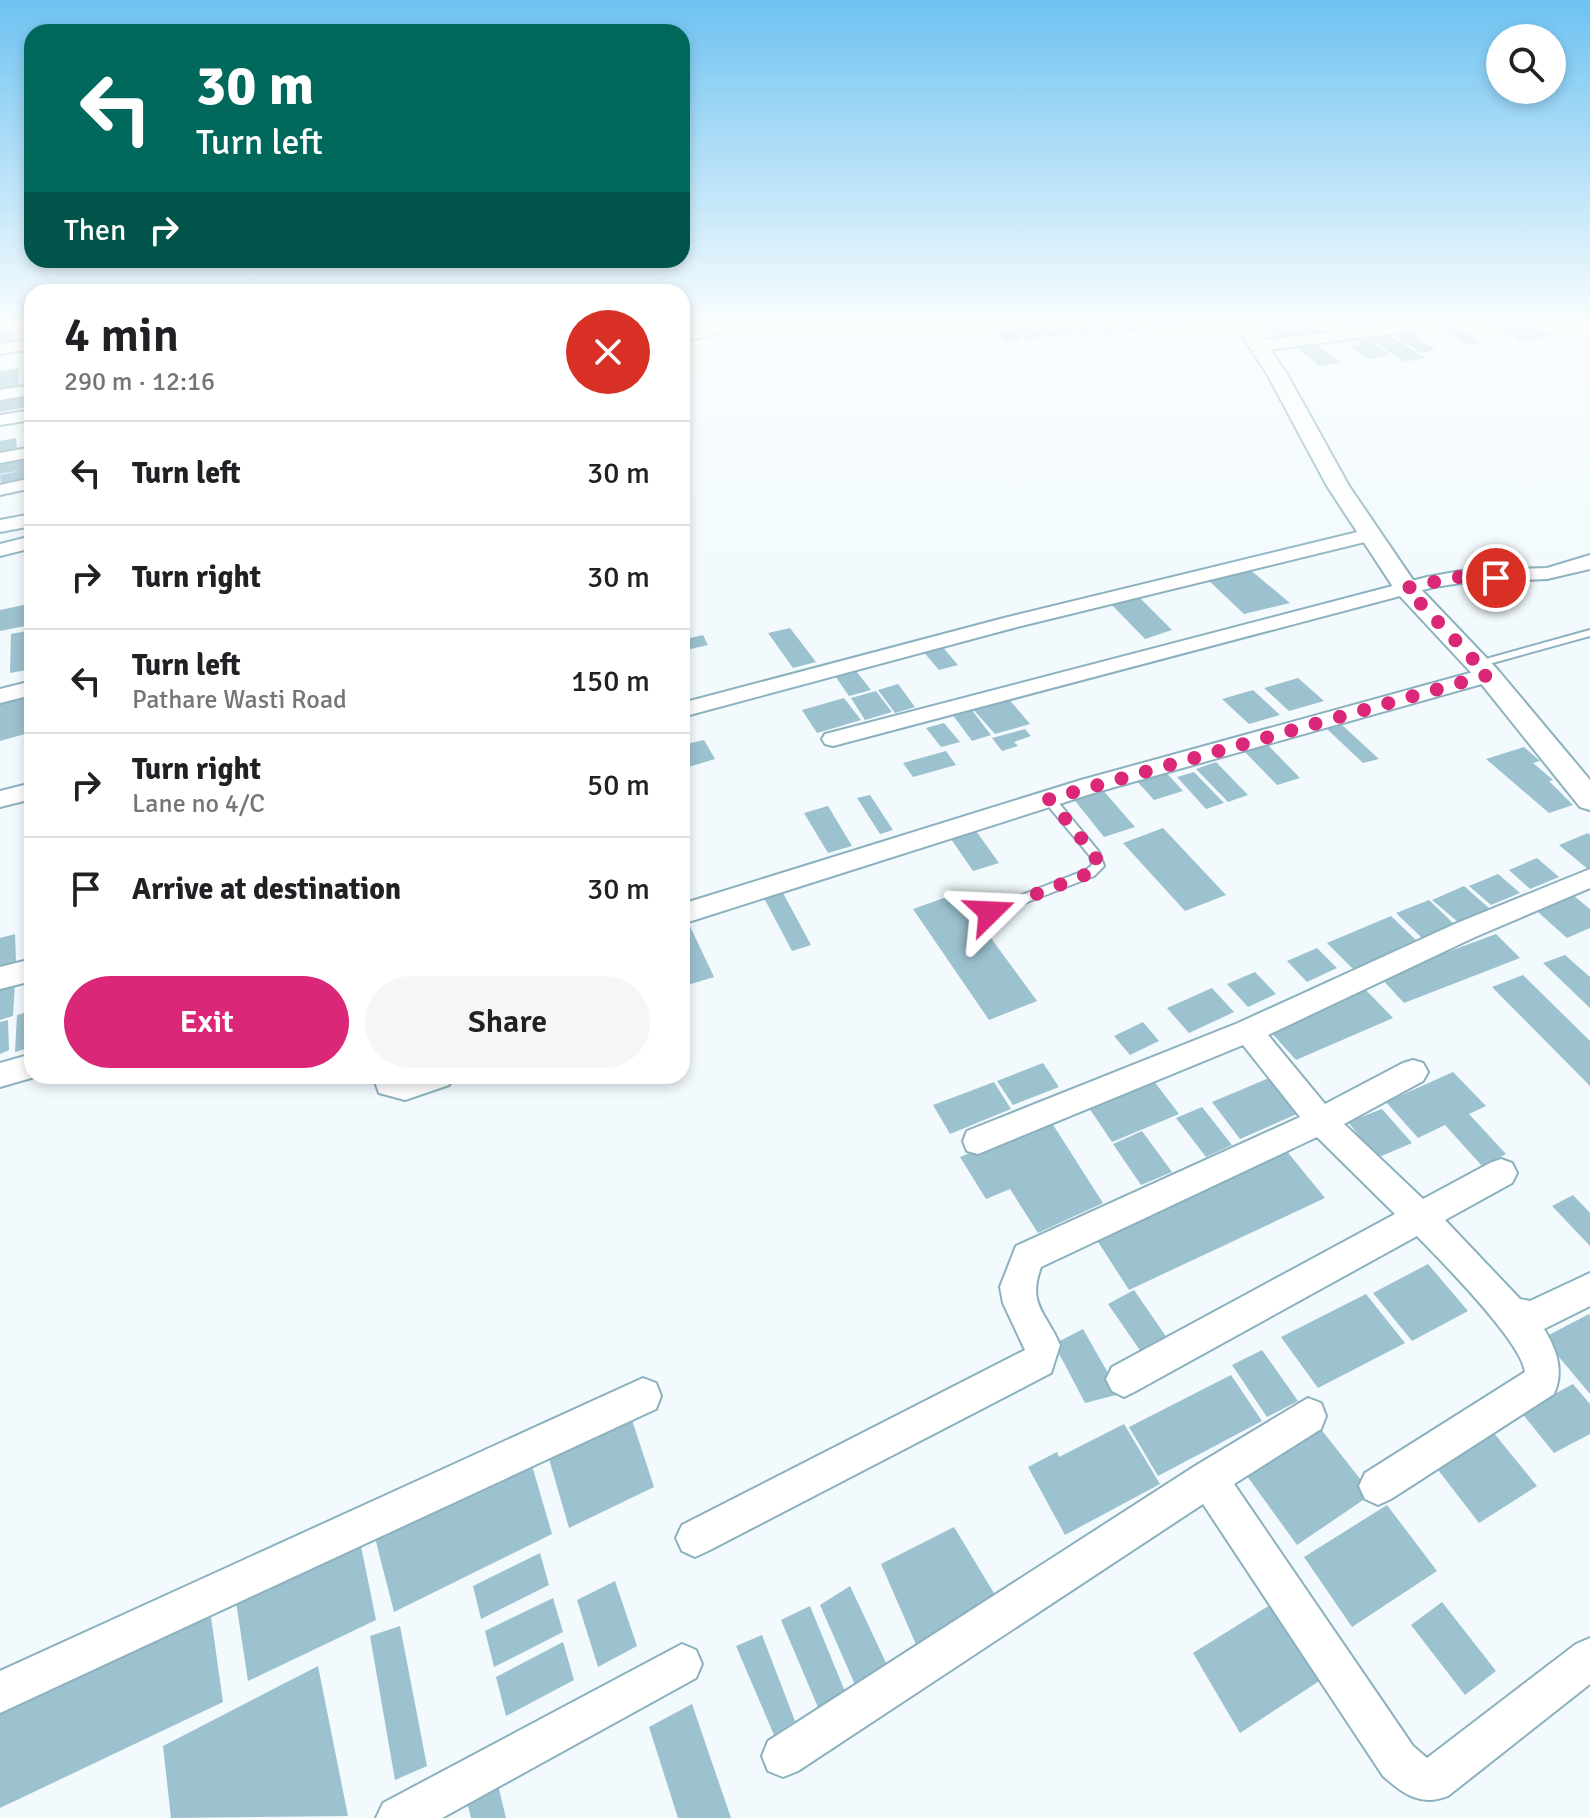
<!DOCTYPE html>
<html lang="en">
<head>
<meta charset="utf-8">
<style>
	:root { --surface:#fff; --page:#f6f6f6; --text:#202124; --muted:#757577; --line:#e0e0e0; --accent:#db2777 }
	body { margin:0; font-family:Signika,sans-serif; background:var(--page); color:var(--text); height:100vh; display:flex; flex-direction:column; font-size:30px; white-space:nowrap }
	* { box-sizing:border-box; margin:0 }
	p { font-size:26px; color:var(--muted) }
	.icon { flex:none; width:44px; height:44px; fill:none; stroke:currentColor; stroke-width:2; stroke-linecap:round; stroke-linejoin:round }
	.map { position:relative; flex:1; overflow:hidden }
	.side { position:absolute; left:24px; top:284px; width:666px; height:800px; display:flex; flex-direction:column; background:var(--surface); border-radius:24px; box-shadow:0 4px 12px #0003 }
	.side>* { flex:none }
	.top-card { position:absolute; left:24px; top:24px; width:666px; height:244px; border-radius:24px; box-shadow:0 4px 12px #0003; background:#00695c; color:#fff; overflow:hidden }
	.buttons { position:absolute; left:1486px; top:24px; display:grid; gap:16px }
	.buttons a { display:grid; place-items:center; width:80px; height:80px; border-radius:50%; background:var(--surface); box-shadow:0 4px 12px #0003; font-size:40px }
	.pin { position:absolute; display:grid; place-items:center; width:68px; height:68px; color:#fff; margin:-34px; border:4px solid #fff; border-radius:50%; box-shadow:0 2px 8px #0007 }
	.me { position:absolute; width:88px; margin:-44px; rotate:69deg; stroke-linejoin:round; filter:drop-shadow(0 0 6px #0008) }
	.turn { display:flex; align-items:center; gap:28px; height:168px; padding:0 40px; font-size:36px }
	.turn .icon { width:104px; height:104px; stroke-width:2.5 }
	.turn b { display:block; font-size:56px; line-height:68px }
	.then { display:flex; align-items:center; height:76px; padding:0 40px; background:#0003; gap:16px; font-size:30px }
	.round { display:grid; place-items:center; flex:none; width:84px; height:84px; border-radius:42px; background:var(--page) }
	.headline { display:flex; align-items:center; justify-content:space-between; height:136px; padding:0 40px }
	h1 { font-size:48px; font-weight:600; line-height:60px }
	.button { display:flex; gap:16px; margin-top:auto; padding:16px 40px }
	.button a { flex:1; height:92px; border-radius:48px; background:var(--accent); color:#fff; font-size:32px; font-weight:600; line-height:92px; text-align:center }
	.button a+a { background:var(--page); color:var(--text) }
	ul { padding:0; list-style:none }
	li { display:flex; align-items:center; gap:24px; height:104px; padding:0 40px; border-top:2px solid var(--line) }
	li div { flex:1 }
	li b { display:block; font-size:30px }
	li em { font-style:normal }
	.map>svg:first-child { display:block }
	.building { fill:#9cc1cf }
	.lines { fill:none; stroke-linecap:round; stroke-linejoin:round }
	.service-casing { stroke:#8cb1be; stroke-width:4 }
	.minor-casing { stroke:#8cb1be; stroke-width:4 }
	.tertiary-casing { stroke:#8cb1be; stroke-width:4 }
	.service { fill:#fff; fill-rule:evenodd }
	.minor { fill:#fff; fill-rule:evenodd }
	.tertiary { fill:#fff; fill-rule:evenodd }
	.route { stroke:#db2777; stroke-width:14; stroke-dasharray:0 25.2 }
</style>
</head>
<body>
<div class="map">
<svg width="1590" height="1818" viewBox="0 0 1590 1818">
	<rect width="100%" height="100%" fill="#f2fafd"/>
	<path class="building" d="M 1170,320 L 1177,327 L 1156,329 L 1148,321 Z
		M 1275,320 L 1296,335 L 1275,338 L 1256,323 Z
		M 1304,320 L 1325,334 L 1303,338 L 1279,321 Z
		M 1324,320 L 1350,320 L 1356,324 L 1335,327 Z
		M 1485,320 L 1524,320 L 1551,336 L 1521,341 Z
		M 1106,321 L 1117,332 L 1104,334 L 1092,322 Z
		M 1136,321 L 1147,330 L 1125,333 L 1114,324 Z
		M 1085,322 L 1095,333 L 1081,334 L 1071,323 Z
		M 1066,323 L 1076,334 L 1062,335 L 1052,324 Z
		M 1451,324 L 1483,343 L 1468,345 L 1437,326 Z
		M 1051,325 L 1060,335 L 1045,337 L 1034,327 Z
		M 1032,327 L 1042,337 L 1025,339 L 1016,329 Z
		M 1013,329 L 1022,339 L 1006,341 L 998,332 Z
		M 14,330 L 14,342 L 0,344 L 0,332 Z
		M 1410,332 L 1436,350 L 1421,353 L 1393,334 Z
		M 1388,334 L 1425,358 L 1404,362 L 1368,338 Z
		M 1365,338 L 1390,355 L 1368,359 L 1349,346 L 1361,343 L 1357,339 Z
		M 1315,344 L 1341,362 L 1320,366 L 1295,347 Z
		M 19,368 L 18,387 L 0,390 L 0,371 Z
		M 25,396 L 28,407 L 0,412 L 0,401 Z
		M 16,438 L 17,449 L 0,452 L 0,441 Z
		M 30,458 L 32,480 L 1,486 L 0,475 L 23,470 L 0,474 L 0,464 Z
		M 1248,568 L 1290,603 L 1244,614 L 1206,578 Z
		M 1139,597 L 1172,630 L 1145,639 L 1111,604 Z
		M 28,604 L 30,625 L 0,631 L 0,610 Z
		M 790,628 L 816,662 L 793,668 L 768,633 Z
		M 32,630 L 32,669 L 10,673 L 11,634 Z
		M 703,635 L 708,645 L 682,651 L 682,640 Z
		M 940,644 L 958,665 L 939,670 L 921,649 Z
		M 853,667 L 871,690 L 849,696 L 833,673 Z
		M 1298,678 L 1324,701 L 1289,711 L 1264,688 Z
		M 898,684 L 915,707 L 895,713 L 878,690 Z
		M 1253,690 L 1280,715 L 1249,724 L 1222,699 Z
		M 876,691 L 892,712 L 865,720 L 851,698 Z
		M 32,694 L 32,732 L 0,741 L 0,703 Z
		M 844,698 L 861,720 L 817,733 L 802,710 Z
		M 1008,698 L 1030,724 L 995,734 L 972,708 Z
		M 971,709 L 991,735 L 972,741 L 952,714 Z
		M 944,723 L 960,742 L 941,747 L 926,728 Z
		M 1342,725 L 1379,759 L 1363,763 L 1327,729 Z
		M 1025,729 L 1031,736 L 1014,742 L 1018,746 L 1002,751 L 992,738 Z
		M 704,740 L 715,759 L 682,769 L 682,745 Z
		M 1264,741 L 1300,778 L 1277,785 L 1241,748 Z
		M 1524,747 L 1540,761 L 1533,763 L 1553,780 L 1549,781 L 1573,805 L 1549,813 L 1486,759 Z
		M 946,751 L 956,765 L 913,777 L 903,763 Z
		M 1216,762 L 1248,795 L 1228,802 L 1196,769 Z
		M 1164,770 L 1183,791 L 1154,800 L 1135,779 Z
		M 1194,772 L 1224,803 L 1206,809 L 1177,777 Z
		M 1101,788 L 1135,827 L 1104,837 L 1072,797 Z
		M 870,795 L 893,830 L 880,834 L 857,798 Z
		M 828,806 L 852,846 L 828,853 L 804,813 Z
		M 1163,828 L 1226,895 L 1185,911 L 1123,843 Z
		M 976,831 L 999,863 L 973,871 L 951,839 Z
		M 1588,833 L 1590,835 L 1590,871 L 1559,845 Z
		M 1537,858 L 1559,877 L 1530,889 L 1509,870 Z
		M 1498,874 L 1520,893 L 1491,905 L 1469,886 Z
		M 1464,886 L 1489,908 L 1458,922 L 1432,900 Z
		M 783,893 L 811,945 L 792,951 L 764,898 Z
		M 958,893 L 1037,1001 L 989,1020 L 913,909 Z
		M 1574,896 L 1590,909 L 1590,928 L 1567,938 L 1538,912 Z
		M 1429,900 L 1456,926 L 1422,938 L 1396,913 Z
		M 1391,916 L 1417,941 L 1353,969 L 1327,943 Z
		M 687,920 L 714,977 L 684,986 L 682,921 Z
		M 15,934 L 16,963 L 0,968 L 0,938 Z
		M 1496,934 L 1520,958 L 1404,1003 L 1380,977 Z
		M 1317,948 L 1337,968 L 1307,982 L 1287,961 Z
		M 1565,955 L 1590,977 L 1590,1008 L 1543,963 Z
		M 1255,972 L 1276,994 L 1248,1007 L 1227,984 Z
		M 1523,975 L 1590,1041 L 1590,1086 L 1492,987 Z
		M 15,983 L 13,1016 L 0,1020 L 0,987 Z
		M 1363,987 L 1393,1018 L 1296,1060 L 1267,1028 Z
		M 1212,988 L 1234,1012 L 1189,1033 L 1167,1008 Z
		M 32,1011 L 32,1047 L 15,1052 L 17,1015 Z
		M 8,1020 L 9,1050 L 0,1054 L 0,1022 Z
		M 1143,1022 L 1159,1041 L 1130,1055 L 1114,1036 Z
		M 1043,1063 L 1059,1087 L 1013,1105 L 997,1081 Z
		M 1453,1072 L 1486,1106 L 1469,1114 L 1506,1154 L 1482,1166 L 1445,1125 L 1418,1138 L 1386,1102 Z
		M 1276,1075 L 1306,1110 L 1240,1139 L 1212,1102 Z
		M 1150,1076 L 1179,1114 L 1112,1142 L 1085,1102 Z
		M 994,1082 L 1011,1109 L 950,1134 L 933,1105 Z
		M 1202,1107 L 1232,1145 L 1206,1157 L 1176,1118 Z
		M 1382,1109 L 1412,1143 L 1377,1158 L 1348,1122 Z
		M 1050,1120 L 1103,1203 L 1038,1233 L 1010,1189 L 986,1199 L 960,1157 Z
		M 1142,1131 L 1172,1172 L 1141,1185 L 1113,1144 Z
		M 1285,1149 L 1325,1198 L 1129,1290 L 1093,1234 Z
		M 1573,1195 L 1590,1213 L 1590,1246 L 1552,1206 Z
		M 1428,1264 L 1468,1311 L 1412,1341 L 1373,1293 Z
		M 1134,1290 L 1174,1348 L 1148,1362 L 1108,1304 Z
		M 1366,1294 L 1405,1343 L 1318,1388 L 1281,1337 Z
		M 1589,1314 L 1590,1316 L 1590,1394 L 1543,1338 Z
		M 1083,1329 L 1120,1394 L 1085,1403 L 1054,1344 Z
		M 1262,1350 L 1298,1401 L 1267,1417 L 1232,1365 Z
		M 1231,1375 L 1262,1421 L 1158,1476 L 1129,1427 Z
		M 1573,1384 L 1590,1404 L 1590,1434 L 1554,1453 L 1521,1412 Z
		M 631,1417 L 654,1487 L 569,1528 L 547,1452 Z
		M 1124,1424 L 1160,1484 L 1065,1535 L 1028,1467 L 1057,1452 L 1059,1457 Z
		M 1489,1427 L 1537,1486 L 1479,1523 L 1432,1462 Z
		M 1320,1428 L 1372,1494 L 1297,1545 L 1247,1476 Z
		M 531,1462 L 552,1534 L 394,1612 L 373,1530 Z
		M 1387,1505 L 1437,1571 L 1352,1627 L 1304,1557 Z
		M 954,1527 L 997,1598 L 918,1649 L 881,1564 Z
		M 361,1546 L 376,1620 L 248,1681 L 236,1602 Z
		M 540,1553 L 549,1585 L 481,1619 L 473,1586 Z
		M 615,1581 L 637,1646 L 598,1667 L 577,1600 Z
		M 850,1586 L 888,1667 L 856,1687 L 820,1605 Z
		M 553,1598 L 563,1632 L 494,1667 L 485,1631 Z
		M 1281,1598 L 1330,1674 L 1240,1733 L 1193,1653 Z
		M 1442,1602 L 1496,1671 L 1465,1695 L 1411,1625 Z
		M 810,1606 L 846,1694 L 820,1712 L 781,1620 Z
		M 211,1617 L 223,1702 L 0,1808 L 0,1705 Z
		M 400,1626 L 427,1766 L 395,1780 L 370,1636 Z
		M 762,1635 L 795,1721 L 774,1735 L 736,1646 Z
		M 563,1642 L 574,1680 L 506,1716 L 496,1677 Z
		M 318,1666 L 348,1816 L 171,1818 L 163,1746 Z
		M 692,1704 L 731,1818 L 678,1818 L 649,1727 Z
		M 498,1785 L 506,1818 L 471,1818 L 467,1802 Z"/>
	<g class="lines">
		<defs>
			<path id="service" d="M 1590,630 L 1590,636 L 1478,667 L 1473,664 L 1475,662 Z
				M 1049,795 L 1053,796 L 1099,852 L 1104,866 L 1094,876 L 994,915 L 986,915 L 984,912 L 986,909 L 1086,870 L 1092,865 L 1090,856 L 1045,802 L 1043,799 L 1045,796 Z"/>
			<path id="minor" d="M 735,320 L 759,320 L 682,343 L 682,334 Z
				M 1055,320 L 1085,320 L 1083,323 L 1056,325 Z
				M 1430,320 L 1472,320 L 1465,324 L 1258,351 L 1250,346 L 1258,341 Z
				M 32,339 L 32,349 L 0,354 L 0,344 Z
				M 32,385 L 32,395 L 0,400 L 0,390 Z
				M 32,410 L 32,420 L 0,425 L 0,415 Z
				M 32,447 L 32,457 L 0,463 L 0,453 Z
				M 32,478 L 32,488 L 0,495 L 0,485 Z
				M 32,514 L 32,526 L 0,532 L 0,520 Z
				M 1370,529 L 1379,535 L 1377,539 L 1017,627 L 682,717 L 682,703 L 1004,618 Z
				M 32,536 L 32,548 L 0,556 L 0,544 Z
				M 1590,555 L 1590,569 L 1547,579 L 1461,583 L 1434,587 L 833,746 L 825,744 L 822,739 L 825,734 L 833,732 L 1427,577 L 1461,571 L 1547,568 Z
				M 1488,668 L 1496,670 L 1499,675 L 1496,680 L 1097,792 L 682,924 L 682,904 L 1081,780 Z
				M 32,681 L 32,695 L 0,703 L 0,689 Z
				M 32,783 L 32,799 L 0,807 L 0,791 Z
				M 1590,869 L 1590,888 L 1475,937 L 1268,1035 L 1325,1104 L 1403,1063 L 1413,1060 L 1423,1063 L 1428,1072 L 1423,1081 L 1344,1124 L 1423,1199 L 1490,1163 L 1501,1159 L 1512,1163 L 1517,1173 L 1512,1183 L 1445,1220 L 1520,1299 L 1530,1301 L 1590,1273 L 1590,1306 L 1544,1329 C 1557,1350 1564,1371 1554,1394 L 1391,1499 L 1378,1505 L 1365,1499 L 1359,1486 L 1365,1473 L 1525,1372 C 1522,1342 1441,1261 1417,1236 L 1136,1391 L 1124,1397 L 1112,1391 L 1106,1379 L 1112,1367 L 1395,1214 L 1317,1137 L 1041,1267 C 1027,1305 1046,1312 1060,1345 L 1051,1373 L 708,1551 L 695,1557 L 682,1551 L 676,1538 L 682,1525 L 1025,1350 L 1003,1303 L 1000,1287 L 1016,1246 L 1300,1117 L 1243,1045 L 978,1154 L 967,1151 L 963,1141 L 967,1131 L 1238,1023 L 1457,923 Z
				M 32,959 L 32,981 L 0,989 L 0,967 Z
				M 32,1054 L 32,1076 L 38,1076 L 0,1087 L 0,1063 Z
				M 373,1076 L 454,1076 L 449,1085 L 405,1100 L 379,1093 Z
				M 643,1378 L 656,1383 L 661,1396 L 656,1409 L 0,1713 L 0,1671 Z
				M 1308,1398 L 1321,1403 L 1326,1416 L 1321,1429 L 1234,1484 L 1413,1746 L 1427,1758 L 1576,1644 L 1590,1638 L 1590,1684 L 1448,1796 C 1421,1807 1403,1794 1383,1776 L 1203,1504 L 798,1771 L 783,1777 L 768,1771 L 762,1756 L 768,1741 L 1195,1466 Z
				M 682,1644 L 696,1650 L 702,1664 L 696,1678 L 442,1818 L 376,1818 L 383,1803 Z"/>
			<path id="tertiary" d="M 1232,320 L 1250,320 L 1287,374 L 1349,486 L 1415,583 L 1497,669 L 1590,780 L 1590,810 L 1580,807 L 1479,681 L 1397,593 L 1327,486 L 1267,374 Z"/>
		</defs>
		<use href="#service" class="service-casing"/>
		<use href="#minor" class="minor-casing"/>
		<use href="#tertiary" class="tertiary-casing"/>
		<use href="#service" class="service"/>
		<use href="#minor" class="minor"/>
		<use href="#tertiary" class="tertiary"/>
	</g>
	<linearGradient id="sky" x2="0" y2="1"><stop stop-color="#6dc2f1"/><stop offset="0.56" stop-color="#f9fdfe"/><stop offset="1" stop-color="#f9fdfe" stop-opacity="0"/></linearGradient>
	<rect width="1590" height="574" fill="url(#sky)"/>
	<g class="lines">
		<path class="route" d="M 990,912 L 1090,873 L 1098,866 L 1095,855 L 1049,799 L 1488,675 L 1406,588 L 1457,577 L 1496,578"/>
	</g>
</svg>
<div class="buttons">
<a><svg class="icon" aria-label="search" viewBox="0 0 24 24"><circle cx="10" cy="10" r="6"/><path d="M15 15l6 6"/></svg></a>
</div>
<div class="pin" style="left:1496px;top:578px;background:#d93025"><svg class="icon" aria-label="arrive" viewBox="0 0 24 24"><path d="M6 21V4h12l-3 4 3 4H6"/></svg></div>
<svg class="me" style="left:990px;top:912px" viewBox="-20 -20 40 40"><path d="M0-17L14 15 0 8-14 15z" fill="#db2777" stroke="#fff" stroke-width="4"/></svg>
<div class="top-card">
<div class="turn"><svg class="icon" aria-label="left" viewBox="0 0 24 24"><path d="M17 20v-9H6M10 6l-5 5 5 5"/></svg><div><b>30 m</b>Turn left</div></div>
<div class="then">Then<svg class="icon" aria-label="right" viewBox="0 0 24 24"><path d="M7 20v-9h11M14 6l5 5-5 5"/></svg></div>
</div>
<section class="side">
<div class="headline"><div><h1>4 min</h1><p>290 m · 12:16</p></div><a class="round" style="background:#d93025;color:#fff"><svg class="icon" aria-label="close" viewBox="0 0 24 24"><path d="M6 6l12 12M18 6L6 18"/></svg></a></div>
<ul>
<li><svg class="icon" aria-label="left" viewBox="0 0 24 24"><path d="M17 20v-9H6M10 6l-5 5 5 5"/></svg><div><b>Turn left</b></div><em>30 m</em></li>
<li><svg class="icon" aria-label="right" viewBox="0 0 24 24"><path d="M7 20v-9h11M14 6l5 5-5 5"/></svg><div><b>Turn right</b></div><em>30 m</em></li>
<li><svg class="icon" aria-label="left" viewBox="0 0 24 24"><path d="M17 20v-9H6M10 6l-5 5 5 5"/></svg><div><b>Turn left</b><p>Pathare Wasti Road</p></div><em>150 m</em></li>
<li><svg class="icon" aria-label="right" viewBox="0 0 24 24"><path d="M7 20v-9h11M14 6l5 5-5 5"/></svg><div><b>Turn right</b><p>Lane no 4/C</p></div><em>50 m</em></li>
<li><svg class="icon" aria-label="arrive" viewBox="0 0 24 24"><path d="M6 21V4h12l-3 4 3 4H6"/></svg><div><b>Arrive at destination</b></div><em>30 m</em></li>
</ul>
<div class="button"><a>Exit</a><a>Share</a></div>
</section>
</div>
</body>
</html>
